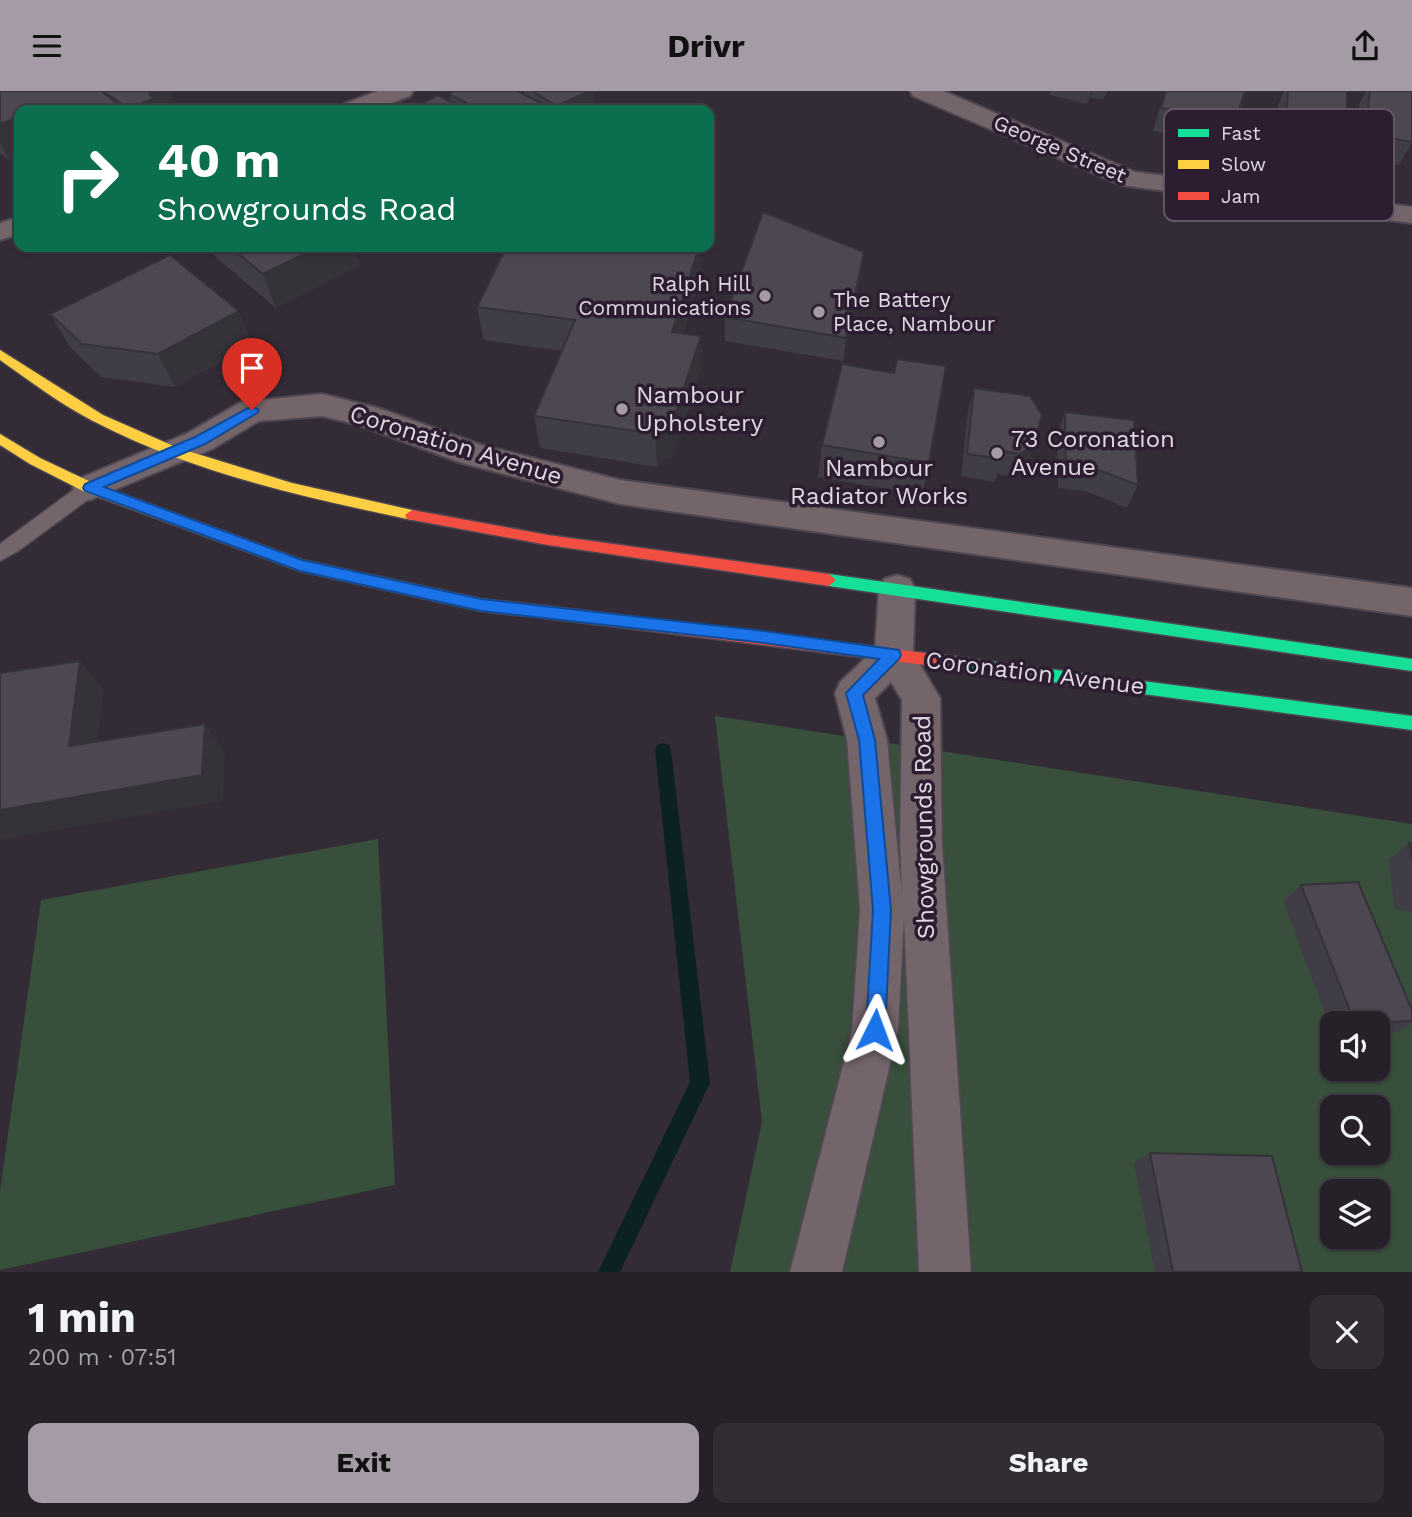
<!DOCTYPE html>
<html lang="en">
<head>
<meta charset="utf-8">
<style>
	:root { --surface:#262028; --page:#322d34; --text:#f1f3f6; --muted:#a4a3a8; --line:#423e45; --accent:#a49ba6 }
	body { margin:0; font-family:"Work Sans",sans-serif; background:var(--page); color:var(--text); height:100vh; display:flex; flex-direction:column; font-size:26px; white-space:nowrap }
	* { box-sizing:border-box; margin:0 }
	p { font-size:23px; color:var(--muted) }
	.icon { flex:none; width:38px; height:38px; fill:none; stroke:currentColor; stroke-width:2; stroke-linecap:round; stroke-linejoin:round }
	.map { position:relative; height:1181px; overflow:hidden }
	.panel { display:flex; flex-direction:column; background:var(--surface); flex:1 }
	.panel>* { flex:none }
	.guide { position:absolute; left:14px; top:14px; width:700px; height:147px; border-radius:14px; box-shadow:0 2px 5px #0004,0 0 0 2px var(--line); background:#0b6e4f; color:#fff; overflow:hidden }
	.buttons { position:absolute; left:1320px; top:920px; display:grid; gap:14px }
	.buttons a { display:grid; place-items:center; width:70px; height:70px; border-radius:14px; background:var(--surface); box-shadow:0 2px 5px #0004,0 0 0 2px var(--line); font-size:35px }
	.pin { position:absolute; display:grid; place-items:center; width:60px; height:60px; color:#fff; margin:-72px -30px; border-radius:50% 50% 50% 0; rotate:-45deg; box-shadow:0 0 7px #0007 }
	.pin .icon { rotate:45deg }
	.me { position:absolute; width:77px; margin:-38px; rotate:3deg; stroke-linejoin:round; filter:drop-shadow(0 0 5px #0008) }
	.turn { display:flex; align-items:center; gap:24px; height:147px; padding:0 28px; font-size:32px }
	.turn .icon { width:91px; height:91px; stroke-width:2.5 }
	.turn b { display:block; font-size:49px; line-height:60px }
	.round { display:grid; place-items:center; flex:none; width:74px; height:74px; border-radius:14px; background:var(--page) }
	.overview { display:flex; align-items:center; justify-content:space-between; height:119px; padding:0 28px }
	h1 { font-size:42px; font-weight:700; line-height:52px }
	.primary-button { display:flex; gap:14px; margin-top:auto; padding:14px 28px }
	.primary-button a { flex:1; height:80px; border-radius:14px; background:var(--accent); color:#111; font-size:28px; font-weight:700; line-height:80px; text-align:center }
	.primary-button a+a { background:var(--page); color:var(--text) }
	header { display:flex; justify-content:space-between; align-items:center; height:91px; padding:0 28px; background:var(--accent); color:#111; font-size:32px; font-weight:700 }
	.map>svg:first-child { display:block }
	.green { fill:#384f3b; fill-rule:evenodd }
	.lines { fill:none; stroke-linecap:round; stroke-linejoin:round }
	.stream { fill:#0c2123; fill-rule:evenodd }
	.lane-casing { stroke:#4e4751; stroke-width:3 }
	.street-casing { stroke:#4e4751; stroke-width:4 }
	.fast-casing { stroke:#4e4751; stroke-width:3 }
	.slow-casing { stroke:#4e4751; stroke-width:3 }
	.jam-casing { stroke:#4e4751; stroke-width:3 }
	.lane { fill:#736569; fill-rule:evenodd }
	.street { fill:#736569; fill-rule:evenodd }
	.fast { fill:#16e098; fill-rule:evenodd }
	.slow { fill:#ffcf43; fill-rule:evenodd }
	.jam { fill:#f24e42; fill-rule:evenodd }
	.wall { fill:#413d46 }
	.shaded-wall { fill:#353239 }
	.building { fill:#4c4751; stroke:#353239; stroke-width:2 }
	.route { fill:#1a73e8; stroke:#114b97; stroke-width:2 }
	.poi-dot { fill:#a49ba6; stroke:#2c1d30; stroke-width:2.5 }
	.labels { text-anchor:middle; stroke-width:7; stroke-linejoin:round; paint-order:stroke }
	.far-street-label { font-size:21px; fill:#e1d7e3; stroke:#2c1d30 }
	.far-poi-label { font-size:21px; fill:#e1d7e3; stroke:#2c1d30; text-anchor:end }
	.poi-label { font-size:24px; fill:#e1d7e3; stroke:#2c1d30; text-anchor:start }
	.street-label { font-size:24px; fill:#e1d7e3; stroke:#2c1d30 }
	.key { fill:#2c1d30; stroke:#625566; stroke-width:2 }
	.key-label { font-size:19px; fill:#e1d7e3 }
</style>
</head>
<body>
<header><svg class="icon" aria-label="menu" viewBox="0 0 24 24"><path d="M4 6h16M4 12h16M4 18h16"/></svg>Drivr<svg class="icon" aria-label="share" viewBox="0 0 24 24"><path d="M12 15V3M7 8l5-5 5 5M5 13v7h14v-7"/></svg></header>
<div class="map">
<svg width="1412" height="1181" viewBox="0 0 1412 1181">
	<rect width="100%" height="100%" fill="#332b36"/>
	<path class="green" d="M 715,625 L 1412,733 L 1412,1181 L 730,1181 L 762,1031 ZM 1332,933 L 1377,933 L 1377,978 L 1332,978 ZM 1332,1017 L 1377,1017 L 1377,1062 L 1332,1062 ZM 1332,1101 L 1377,1101 L 1377,1146 L 1332,1146 Z
		M 378,748 L 395,1094 L 0,1179 L 0,1100 L 41,809 Z"/>
	<g class="lines">
		<path class="stream" d="M 663,652 L 669,654 L 671,659 L 710,992 L 620,1181 L 598,1181 L 690,991 L 655,659 L 657,654 Z"/>
		<defs>
			<path id="lane" d="M 90,390 L 97,392 L 99,397 L 97,402 L 18,460 L 0,470 L 0,453 L 72,400 Z"/>
			<path id="street" d="M 378,0 L 413,0 L 410,5 L 372,19 L 338,19 L 341,14 Z
				M 910,0 L 943,0 L 1135,81 L 1412,116 L 1412,132 L 1121,94 L 913,5 Z
				M 19,126 L 19,143 L 0,149 L 0,132 Z
				M 322,303 L 378,317 L 481,354 L 620,389 L 1412,497 L 1412,525 L 620,413 L 462,372 L 359,334 L 322,325 L 259,330 L 212,358 L 90,409 L 78,406 L 73,397 L 78,388 L 188,342 L 241,311 Z
				M 897,484 L 910,488 L 915,498 L 913,562 L 940,607 L 942,751 L 971,1181 L 919,1181 L 904,827 L 898,939 L 842,1181 L 790,1181 L 852,939 L 860,819 L 847,649 L 835,602 L 840,591 L 875,558 L 879,498 L 884,488 ZM 891,591 L 902,609 L 900,751 L 902,804 L 887,649 L 875,607 Z"/>
			<path id="fast" d="M 829,483 L 1412,568 L 1412,580 L 829,495 L 822,489 Z
				M 949,565 L 1412,625 L 1412,639 L 949,577 L 943,576 L 941,571 L 943,566 Z"/>
			<path id="slow" d="M 0,259 L 103,324 L 178,357 L 292,392 L 412,419 L 419,424 L 412,429 C 303,406 193,382 93,330 C 60,313 30,290 0,269 Z
				M 0,343 L 40,367 L 95,393 L 302,469 L 481,508 L 545,515 L 553,521 L 545,527 L 481,520 L 300,480 L 85,401 L 30,373 L 0,354 Z"/>
			<path id="jam" d="M 412,419 L 548,444 L 829,483 L 836,489 L 829,495 L 548,454 L 407,428 L 405,424 Z
				M 545,515 L 949,565 L 955,566 L 957,571 L 955,576 L 949,577 L 545,527 L 537,521 Z"/>
		</defs>
		<use href="#lane" class="lane-casing"/>
		<use href="#street" class="street-casing"/>
		<use href="#fast" class="fast-casing"/>
		<use href="#slow" class="slow-casing"/>
		<use href="#jam" class="jam-casing"/>
		<use href="#lane" class="lane"/>
		<use href="#street" class="street"/>
		<use href="#fast" class="fast"/>
		<use href="#slow" class="slow"/>
		<use href="#jam" class="jam"/>
	</g>
	<path class="wall" d="M 0,0 L 169,0 L 177,18 L 175,19 L 19,19 L 10,70 L 0,62 Z
		M 524,0 L 593,0 L 595,19 L 409,19 L 450,11 L 449,3 L 485,1 L 524,4 Z
		M 1051,0 L 1108,0 L 1103,8 L 1091,7 L 1087,13 L 1050,4 Z
		M 1165,0 L 1245,0 L 1227,51 L 1203,46 L 1202,50 L 1153,40 Z
		M 1284,0 L 1347,0 L 1347,47 L 1335,70 L 1275,60 L 1278,14 Z
		M 1366,0 L 1412,0 L 1412,51 L 1399,74 L 1353,65 L 1359,13 Z
		M 204,156 L 354,156 L 360,174 L 276,217 Z
		M 506,156 L 701,156 L 701,182 L 683,243 L 701,245 L 701,278 L 673,366 L 665,368 L 657,376 L 540,357 L 534,325 L 562,260 L 484,249 L 477,216 Z
		M 861,184 L 843,270 L 725,250 L 725,226 Z
		M 50,223 L 253,253 L 175,296 L 101,286 L 70,256 Z
		M 974,297 L 1033,355 L 1026,378 L 1012,385 L 997,383 L 995,391 L 961,385 L 968,320 Z
		M 1065,321 L 1138,394 L 1127,417 L 1086,400 L 1058,397 L 1057,344 Z
		M 822,354 L 929,372 L 922,404 L 818,386 Z
		M 1409,752 L 1412,753 L 1412,821 L 1395,818 L 1388,769 Z
		M 1301,794 L 1412,919 L 1412,933 L 1393,943 L 1377,944 L 1377,933 L 1332,933 L 1332,940 L 1283,810 Z
		M 1150,1062 L 1302,1181 L 1155,1181 L 1134,1072 Z"/>
	<path class="shaded-wall" d="M 156,0 L 169,0 L 177,18 L 175,19 L 130,19 L 129,18 L 149,3 Z
		M 589,0 L 593,0 L 595,19 L 558,19 L 557,15 Z
		M 1091,0 L 1093,0 L 1091,7 L 1087,13 Z
		M 19,26 L 19,66 L 10,70 L 0,52 L 0,33 Z
		M 318,156 L 354,156 L 360,174 L 276,217 L 263,183 Z
		M 699,156 L 701,156 L 701,182 L 673,274 L 672,241 Z
		M 864,161 L 861,184 L 843,270 L 846,247 Z
		M 239,220 L 253,253 L 175,296 L 158,263 Z
		M 701,245 L 701,278 L 673,366 L 665,368 L 657,376 L 655,343 Z
		M 1033,355 L 1026,378 L 1012,385 L 1019,363 Z
		M 80,570 L 104,598 L 94,682 L 69,655 Z
		M 205,633 L 225,660 L 223,710 L 0,749 L 0,719 Z"/>
	<path class="building" d="M 0,0 L 101,0 L 122,17 L 116,19 L 41,19 L 40,18 L 19,19 L 19,26 L 0,33 Z
		M 103,0 L 156,0 L 149,3 L 154,7 L 129,18 Z
		M 454,0 L 517,0 L 555,19 L 480,19 L 449,3 Z
		M 532,0 L 589,0 L 557,15 Z
		M 1166,0 L 1245,0 L 1236,27 L 1212,23 L 1211,26 L 1161,17 Z
		M 1288,0 L 1347,0 L 1347,47 L 1285,36 Z
		M 1370,0 L 1412,0 L 1412,51 L 1365,42 Z
		M 438,4 L 467,19 L 409,19 Z
		M 763,121 L 864,161 L 846,247 L 725,226 Z
		M 230,156 L 318,156 L 263,183 Z
		M 506,156 L 699,156 L 672,241 L 701,245 L 672,333 L 664,336 L 655,343 L 534,325 L 575,229 L 477,216 Z
		M 170,164 L 239,220 L 158,263 L 82,253 L 50,223 Z
		M 897,268 L 946,275 L 929,372 L 822,354 L 842,273 L 894,282 Z
		M 974,297 L 1030,305 L 1042,324 L 1033,355 L 1019,363 L 1003,360 L 1002,368 L 967,363 Z
		M 1065,321 L 1134,329 L 1138,394 L 1096,378 L 1066,374 Z
		M 80,570 L 69,655 L 205,633 L 202,684 L 0,719 L 0,582 Z
		M 1409,752 L 1412,753 L 1412,769 Z
		M 1358,791 L 1412,919 L 1412,930 L 1355,933 L 1301,794 Z
		M 1150,1062 L 1272,1065 L 1302,1181 L 1173,1181 Z"/>
	<path class="route" d="M 252,315 L 259,319 L 257,322 L 205,353 L 104,396 L 302,469 L 481,508 L 756,539 L 899,559 L 901,564 L 899,568 L 863,604 L 875,649 L 891,819 L 885,939 L 882,946 L 875,949 L 869,946 L 866,939 L 873,819 L 859,649 L 846,602 L 879,568 L 756,551 L 481,520 L 300,480 L 85,400 L 83,397 L 85,393 L 195,346 Z"/>
	<g class="poi-dot">
		<circle cx="765" cy="205" r="7"/>
		<circle cx="819" cy="221" r="7"/>
		<circle cx="622" cy="318" r="7"/>
		<circle cx="879" cy="351" r="7"/>
		<circle cx="997" cy="362" r="7"/>
	</g>
	<g class="labels">
		<g class="far-street-label">
			<text transform="translate(1060 58) rotate(23)" y="7">George Street</text>
		</g>
		<g class="far-poi-label">
			<text x="751" y="200">Ralph Hill<tspan x="751" dy="24">Communications</tspan></text>
			<text x="833" y="216" text-anchor="start">The Battery<tspan x="833" dy="24">Place, Nambour</tspan></text>
		</g>
		<g class="poi-label">
			<text x="636" y="312">Nambour<tspan x="636" dy="28">Upholstery</tspan></text>
			<text x="1011" y="356">73 Coronation<tspan x="1011" dy="28">Avenue</tspan></text>
			<text x="879" y="385" text-anchor="middle">Nambour<tspan x="879" dy="28">Radiator Works</tspan></text>
		</g>
		<g class="street-label">
			<text transform="translate(456 354) rotate(17)" y="8">Coronation Avenue</text>
			<text transform="translate(1035 582) rotate(7)" y="8">Coronation Avenue</text>
			<text transform="translate(924 736) rotate(-91)" y="8">Showgrounds Road</text>
		</g>
	</g>
	<rect x="1164" y="18" width="230" height="112" rx="10" class="key"/>
	<rect x="1178" y="38" width="31" height="8" fill="#16e098"/>
	<rect x="1178" y="69" width="31" height="9" fill="#ffcf43"/>
	<rect x="1178" y="101" width="31" height="8" fill="#f24e42"/>
	<g class="key-label">
		<text x="1221" y="49">Fast</text>
		<text x="1221" y="80">Slow</text>
		<text x="1221" y="112">Jam</text>
	</g>
</svg>
<div class="buttons">
<a><svg class="icon" aria-label="sound" viewBox="0 0 24 24"><path d="M4 9h4l5-4v14l-5-4H4zM17 9q2 3 0 6"/></svg></a>
<a><svg class="icon" aria-label="search" viewBox="0 0 24 24"><circle cx="10" cy="10" r="6"/><path d="M15 15l6 6"/></svg></a>
<a><svg class="icon" aria-label="layers" viewBox="0 0 24 24"><path d="M12 4l9 5-9 5-9-5zM3 14l9 5 9-5"/></svg></a>
</div>
<div class="pin" style="left:252px;top:319px;background:#d93025"><svg class="icon" aria-label="arrive" viewBox="0 0 24 24"><path d="M6 21V4h12l-3 4 3 4H6"/></svg></div>
<svg class="me" style="left:875px;top:939px" viewBox="-20 -20 40 40"><path d="M0-17L14 15 0 8-14 15z" fill="#1a73e8" stroke="#fff" stroke-width="4"/></svg>
<div class="guide">
<div class="turn"><svg class="icon" aria-label="right" viewBox="0 0 24 24"><path d="M7 20v-9h11M14 6l5 5-5 5"/></svg><div><b>40 m</b>Showgrounds Road</div></div>
</div>
</div>
<section class="panel">
<div class="overview"><div><h1>1 min</h1><p>200 m · 07:51</p></div><a class="round"><svg class="icon" aria-label="close" viewBox="0 0 24 24"><path d="M6 6l12 12M18 6L6 18"/></svg></a></div>
<div class="primary-button"><a>Exit</a><a>Share</a></div>
</section>
</body>
</html>
